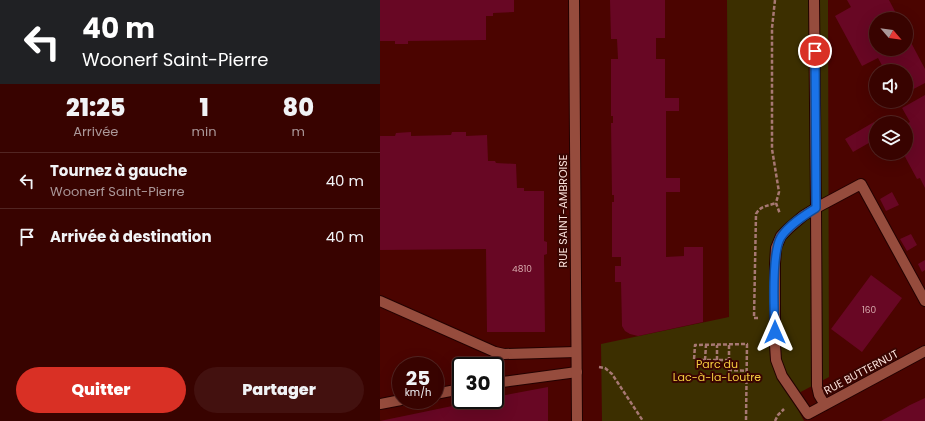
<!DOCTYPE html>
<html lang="fr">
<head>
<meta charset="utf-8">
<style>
	:root { --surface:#380300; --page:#43110f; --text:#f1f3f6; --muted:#ab9899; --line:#522522; --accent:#d93025 }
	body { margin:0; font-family:Poppins,sans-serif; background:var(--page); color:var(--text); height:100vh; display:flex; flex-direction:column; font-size:15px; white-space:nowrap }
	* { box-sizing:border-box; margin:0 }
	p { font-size:13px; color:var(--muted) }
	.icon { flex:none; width:22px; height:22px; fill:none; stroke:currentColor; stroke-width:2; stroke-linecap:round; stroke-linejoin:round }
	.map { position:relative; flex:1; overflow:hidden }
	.details { display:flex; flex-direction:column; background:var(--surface); width:380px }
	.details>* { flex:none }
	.guide { background:#202124; color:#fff; overflow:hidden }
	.needle { width:26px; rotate:118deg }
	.controls { position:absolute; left:489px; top:12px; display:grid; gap:8px }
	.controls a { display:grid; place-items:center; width:44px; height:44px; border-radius:50%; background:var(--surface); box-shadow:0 4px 16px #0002,0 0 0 1px var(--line); font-size:20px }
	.speed { position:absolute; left:12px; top:357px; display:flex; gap:8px; font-size:20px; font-weight:700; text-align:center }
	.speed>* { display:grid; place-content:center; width:52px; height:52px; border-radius:50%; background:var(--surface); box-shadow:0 4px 16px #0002,0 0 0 1px var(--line); line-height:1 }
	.speed small { font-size:10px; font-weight:400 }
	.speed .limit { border:2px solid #111; border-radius:6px; background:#fff; color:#111 }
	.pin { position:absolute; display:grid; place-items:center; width:34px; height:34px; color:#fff; margin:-17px; border:2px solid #fff; border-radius:50%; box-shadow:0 1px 4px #0007 }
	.me { position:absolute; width:44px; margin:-22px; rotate:0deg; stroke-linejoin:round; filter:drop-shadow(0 0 3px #0008) }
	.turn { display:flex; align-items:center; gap:14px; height:84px; padding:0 16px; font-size:18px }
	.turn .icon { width:52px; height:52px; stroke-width:2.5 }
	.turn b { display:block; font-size:28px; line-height:34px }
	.eta { display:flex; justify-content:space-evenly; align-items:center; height:68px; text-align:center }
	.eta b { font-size:24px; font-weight:800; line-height:28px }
	.primary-button { display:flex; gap:8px; margin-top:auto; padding:8px 16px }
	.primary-button a { flex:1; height:46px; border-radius:24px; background:var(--accent); color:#fff; font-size:16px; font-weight:800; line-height:46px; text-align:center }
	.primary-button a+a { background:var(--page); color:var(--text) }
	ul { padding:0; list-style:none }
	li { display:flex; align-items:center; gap:12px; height:56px; padding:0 16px; border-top:1px solid var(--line) }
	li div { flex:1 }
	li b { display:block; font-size:15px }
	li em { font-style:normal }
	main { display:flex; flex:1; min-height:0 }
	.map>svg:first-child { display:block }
	.green { fill:#3c2f00 }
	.building { fill:#680724 }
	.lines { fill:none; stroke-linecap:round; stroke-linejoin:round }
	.service-casing { stroke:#230200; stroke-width:12 }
	.minor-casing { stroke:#230200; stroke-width:12 }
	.path { stroke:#a77873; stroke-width:2.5; stroke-dasharray:4 2; stroke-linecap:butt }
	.service { stroke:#964c3d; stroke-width:10 }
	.minor { stroke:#964c3d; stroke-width:10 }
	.route-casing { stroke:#114b97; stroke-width:10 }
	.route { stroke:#1a73e8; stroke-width:7 }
	.labels { text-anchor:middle; stroke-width:4; stroke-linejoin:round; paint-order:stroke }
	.number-label { font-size:9px; fill:#d8acaf }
	.street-label { font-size:11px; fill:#fde3dd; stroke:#390501 }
	.park-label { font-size:11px; fill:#f4cc3f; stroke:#390501 }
</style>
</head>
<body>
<main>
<section class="details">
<div class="guide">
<div class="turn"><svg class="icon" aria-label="left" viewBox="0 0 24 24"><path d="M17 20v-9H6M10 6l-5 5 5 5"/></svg><div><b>40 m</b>Woonerf Saint-Pierre</div></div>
</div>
<div class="eta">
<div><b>21:25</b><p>Arrivée</p></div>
<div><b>1</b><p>min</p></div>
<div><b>80</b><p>m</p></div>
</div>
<ul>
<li><svg class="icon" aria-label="left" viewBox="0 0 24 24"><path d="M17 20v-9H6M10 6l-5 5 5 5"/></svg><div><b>Tournez à gauche</b><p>Woonerf Saint-Pierre</p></div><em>40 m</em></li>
<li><svg class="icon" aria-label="arrive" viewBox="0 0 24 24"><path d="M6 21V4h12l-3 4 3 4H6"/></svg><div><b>Arrivée à destination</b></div><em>40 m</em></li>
</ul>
<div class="primary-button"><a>Quitter</a><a>Partager</a></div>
</section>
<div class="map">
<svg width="545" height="421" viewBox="0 0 545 421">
	<rect width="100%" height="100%" fill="#4b0400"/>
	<path class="green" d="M 347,0 L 448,0 L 449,377 L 415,395 L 413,400 L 424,421 L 222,421 L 221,344 L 349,317 Z"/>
	<path class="building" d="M 0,0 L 134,0 L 134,12 L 113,13 L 113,16 L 106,16 L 106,40 L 28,41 L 28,44 L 15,44 L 15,41 L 0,41 Z
		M 230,0 L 285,0 L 285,38 L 276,38 L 276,59 L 285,59 L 285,98 L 299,98 L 299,111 L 286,111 L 286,178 L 300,178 L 300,192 L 286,192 L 286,257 L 304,256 L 304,247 L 323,247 L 323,322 L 258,336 L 250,334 L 245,331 L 242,326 L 241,282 L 235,282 L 235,266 L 241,266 L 241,257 L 232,257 L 232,202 L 234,202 L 234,195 L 232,195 L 231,123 L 233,123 L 233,116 L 231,116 L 231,59 L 238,59 L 237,39 L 231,39 Z
		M 467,0 L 509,0 L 519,19 L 496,19 L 496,49 L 526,49 L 526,33 L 545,69 L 545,83 L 526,93 L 526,71 L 505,71 L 498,58 L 482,66 L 455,16 L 471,7 Z
		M 545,95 L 545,188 L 540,178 L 537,179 L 523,153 L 526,153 L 526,124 L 530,122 L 522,108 Z
		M 494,122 L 496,125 L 496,131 L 491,134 L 494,140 L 473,152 L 465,139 Z
		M 31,132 L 31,136 L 71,135 L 72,132 L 86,132 L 86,136 L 107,135 L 108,161 L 115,161 L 116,163 L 136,164 L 137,188 L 144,188 L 144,191 L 164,191 L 164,241 L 167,242 L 167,254 L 164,255 L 165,332 L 107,332 L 106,249 L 0,250 L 0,136 L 15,136 L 16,133 Z
		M 512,192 L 519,205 L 506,211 L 500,199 Z
		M 531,234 L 537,245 L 527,251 L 520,239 Z
		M 545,260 L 545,270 L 542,272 L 538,264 Z
		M 491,275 L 522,298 L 482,352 L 451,329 Z
		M 168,387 L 168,421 L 0,421 L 101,400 L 115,400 L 115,397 Z
		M 545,398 L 545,421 L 501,421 L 530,405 Z"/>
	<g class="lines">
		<defs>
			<path id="service" d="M 436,208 L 481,184 L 545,301
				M 0,301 L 115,352 L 124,354 L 196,352
				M 115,383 L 197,372
				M 55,394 L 81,389
				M 0,404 L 21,400"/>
			<path id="minor" d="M 194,0 L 197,421
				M 434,0 L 436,208 L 423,216 L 409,228 L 401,236 L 396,248 L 395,264 L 395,345 L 396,360 L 402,376 L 428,414 L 545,351
				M 436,208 L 437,386 L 439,395 L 445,405"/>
		</defs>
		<use href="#service" class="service-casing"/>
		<use href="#minor" class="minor-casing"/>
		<path class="path" d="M 395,0 L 392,28 L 392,149 L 399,192 L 396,203 L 400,214
			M 378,318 L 374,318 L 376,214 C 380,206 388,206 396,203
			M 349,345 L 349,370 L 367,371
			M 325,360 L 326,345
			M 337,360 L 337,345
			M 349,360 L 314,360 L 315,345 L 367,344 L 366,421
			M 219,367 L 225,368 L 232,374 L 263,421
			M 395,421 L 398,415 L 404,409"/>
		<use href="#service" class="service"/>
		<use href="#minor" class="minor"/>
	</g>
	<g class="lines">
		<defs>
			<path id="route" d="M 395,332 C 394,311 391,253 401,237 C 409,225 423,216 436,208 L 435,51"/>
		</defs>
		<use href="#route" class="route-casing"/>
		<use href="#route" class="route"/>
	</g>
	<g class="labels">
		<g class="number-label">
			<text x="142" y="272">4810</text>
			<text x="489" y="313">160</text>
		</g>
		<g class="street-label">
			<text transform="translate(183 211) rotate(-90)" y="4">RUE SAINT-AMBROISE</text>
			<text transform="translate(481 372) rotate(-28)" y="4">RUE BUTTERNUT</text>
		</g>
		<g class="park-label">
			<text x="337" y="368">Parc du<tspan x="337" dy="13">Lac-à-la-Loutre</tspan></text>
		</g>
	</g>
</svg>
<div class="controls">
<a><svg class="needle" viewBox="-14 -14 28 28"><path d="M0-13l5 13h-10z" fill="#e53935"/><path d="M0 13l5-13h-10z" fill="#ab9899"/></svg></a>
<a><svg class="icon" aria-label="sound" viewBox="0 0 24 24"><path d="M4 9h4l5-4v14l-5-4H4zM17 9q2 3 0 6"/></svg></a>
<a><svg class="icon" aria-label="layers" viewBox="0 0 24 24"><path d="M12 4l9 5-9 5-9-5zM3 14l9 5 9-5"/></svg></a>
</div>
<div class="speed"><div>25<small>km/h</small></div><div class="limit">30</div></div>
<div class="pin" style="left:435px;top:51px;background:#d93025"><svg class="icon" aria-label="arrive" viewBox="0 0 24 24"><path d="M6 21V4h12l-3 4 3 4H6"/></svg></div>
<svg class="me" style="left:395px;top:332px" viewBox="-20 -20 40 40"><path d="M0-17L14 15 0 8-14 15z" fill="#1a73e8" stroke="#fff" stroke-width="4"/></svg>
</div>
</main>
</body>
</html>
